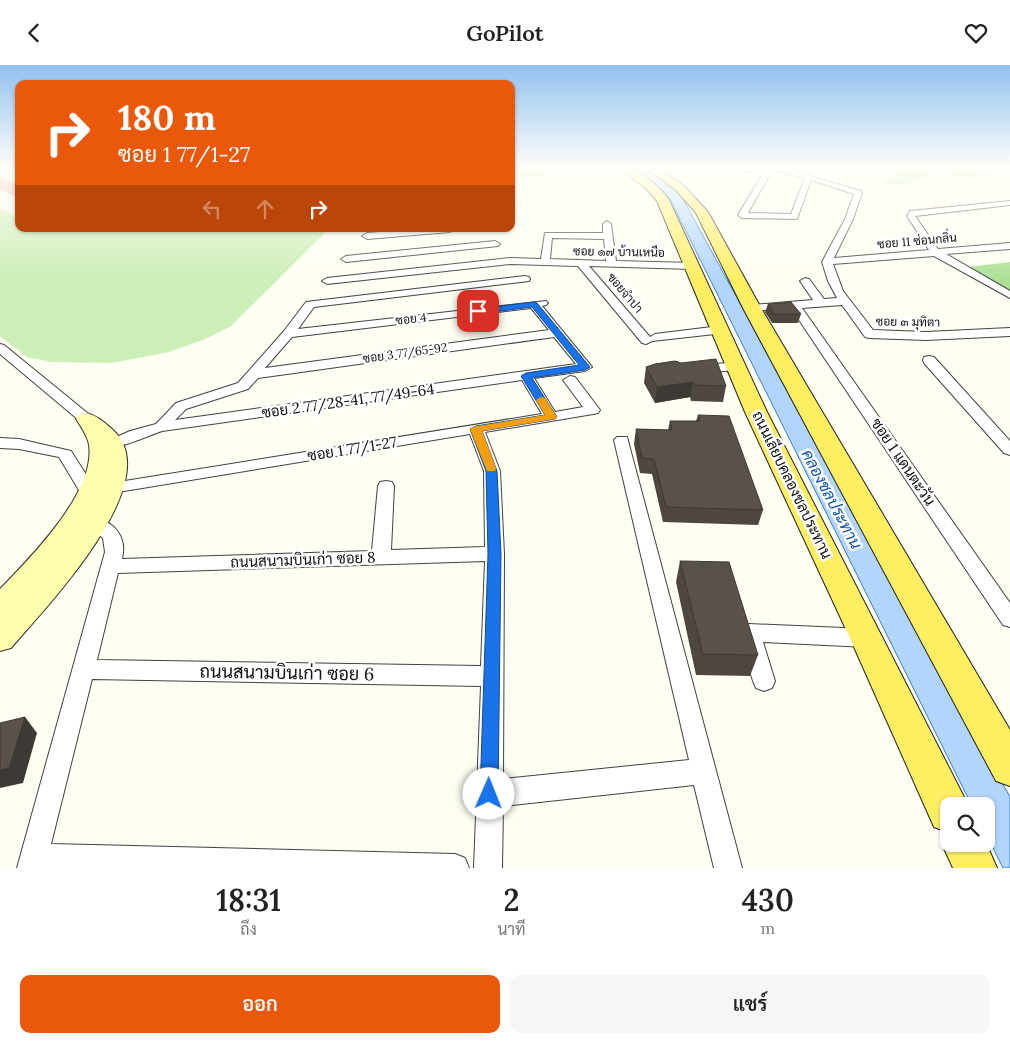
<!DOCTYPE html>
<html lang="th">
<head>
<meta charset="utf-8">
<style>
	:root { --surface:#fff; --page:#f6f6f6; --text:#222; --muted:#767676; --accent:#ea580c }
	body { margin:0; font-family:Lora,Sarabun,serif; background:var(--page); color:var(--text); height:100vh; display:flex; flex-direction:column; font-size:19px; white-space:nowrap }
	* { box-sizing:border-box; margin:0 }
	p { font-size:16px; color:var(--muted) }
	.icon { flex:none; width:28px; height:28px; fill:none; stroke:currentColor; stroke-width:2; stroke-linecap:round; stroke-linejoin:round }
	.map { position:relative; height:803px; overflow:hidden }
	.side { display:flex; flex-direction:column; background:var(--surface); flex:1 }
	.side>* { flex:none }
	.guide { position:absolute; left:15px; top:15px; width:500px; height:152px; border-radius:10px; box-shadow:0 1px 4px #0004; background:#ea580c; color:#fff; overflow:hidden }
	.controls { position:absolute; left:940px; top:732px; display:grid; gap:10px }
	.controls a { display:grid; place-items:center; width:55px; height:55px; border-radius:10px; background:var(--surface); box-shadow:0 1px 4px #0004; font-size:25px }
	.pin { position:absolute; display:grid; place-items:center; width:42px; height:42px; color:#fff; margin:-21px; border-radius:10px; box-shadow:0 2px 8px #0006 }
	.me { position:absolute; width:55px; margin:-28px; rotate:1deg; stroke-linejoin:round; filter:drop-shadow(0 0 4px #0008) }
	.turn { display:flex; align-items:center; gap:18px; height:105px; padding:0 20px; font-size:22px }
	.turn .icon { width:65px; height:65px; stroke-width:2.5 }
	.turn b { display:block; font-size:35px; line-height:42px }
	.lanes { display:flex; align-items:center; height:48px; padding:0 20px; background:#0003; justify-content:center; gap:25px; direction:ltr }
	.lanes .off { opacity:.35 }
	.eta { display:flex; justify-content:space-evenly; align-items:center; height:85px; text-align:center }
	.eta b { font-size:30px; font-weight:600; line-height:35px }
	.cta { display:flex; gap:10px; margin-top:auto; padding:10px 20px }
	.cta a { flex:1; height:58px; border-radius:10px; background:var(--accent); color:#fff; font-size:20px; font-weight:600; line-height:58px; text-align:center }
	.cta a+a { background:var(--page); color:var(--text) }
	header { display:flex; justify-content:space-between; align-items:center; height:65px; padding:0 20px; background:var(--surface); font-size:22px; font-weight:600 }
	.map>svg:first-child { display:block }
	.green { fill:#cceeb7 }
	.forest { fill:#ace095 }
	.water { fill:#b1d5fc; stroke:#317fd9 }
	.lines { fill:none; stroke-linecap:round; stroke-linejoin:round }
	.taxiway { fill:#e69486; fill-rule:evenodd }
	.street-casing { stroke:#424242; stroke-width:2 }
	.secondary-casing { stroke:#313131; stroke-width:2 }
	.primary-casing { stroke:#202020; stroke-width:2 }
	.street { fill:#fff; fill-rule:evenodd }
	.secondary { fill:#fdffad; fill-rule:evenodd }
	.primary { fill:#ffee62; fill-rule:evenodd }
	.wall { fill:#4d4740 }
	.shaded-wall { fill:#3e3934 }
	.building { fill:#59524a; stroke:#3e3934 }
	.route { fill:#1a73e8; stroke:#114b97 }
	.slow { fill:#f59e0b }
	.labels { text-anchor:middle; stroke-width:5; stroke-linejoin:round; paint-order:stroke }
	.far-street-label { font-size:12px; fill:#0f0f0f; stroke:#fff }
	.street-label { font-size:15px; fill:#0f0f0f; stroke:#fff }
	.water-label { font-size:16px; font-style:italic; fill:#0c51ae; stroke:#fff }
	.near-street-label { font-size:18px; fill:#0f0f0f; stroke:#fff }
</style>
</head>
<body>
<header><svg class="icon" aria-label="back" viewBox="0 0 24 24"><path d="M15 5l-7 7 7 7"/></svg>GoPilot<svg class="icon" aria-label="heart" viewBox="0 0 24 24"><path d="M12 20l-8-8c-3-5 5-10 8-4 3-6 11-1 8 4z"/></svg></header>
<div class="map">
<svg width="1010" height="803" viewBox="0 0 1010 803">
	<rect width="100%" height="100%" fill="#fffef2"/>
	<path class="green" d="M 0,142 L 19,154 L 19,164 L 102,164 L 101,167 L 142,164 L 329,164 L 231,261 L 203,275 L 169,287 L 112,298 L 51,297 L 27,292 L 0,271 Z"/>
	<path class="forest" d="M 511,104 L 591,104 L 580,107 L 511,114 Z
		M 880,104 L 972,104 L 994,111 L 971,113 L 936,109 L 907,119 L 883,118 L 891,112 L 889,108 Z
		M 1010,197 L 1010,227 L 969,202 Z"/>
	<path class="water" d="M 633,104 C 653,104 670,120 683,134 L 1010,732 L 1010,803 L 1003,803 L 986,769 L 986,741 L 972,741 L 670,134 L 661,124 Z"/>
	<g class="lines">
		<path class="taxiway" d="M 0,112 L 19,120 L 19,133 L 0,124 Z"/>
		<defs>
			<path id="street" d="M 649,104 L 786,104 L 861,126 L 862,128 L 853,154 L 834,193 L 929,185 L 907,151 L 910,146 L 1010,136 L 1010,140 L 915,151 L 938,184 L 1010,178 L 1010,184 L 946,189 L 1010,226 L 1010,233 L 934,191 L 833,199 L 843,226 L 873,265 L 926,267 L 1010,263 L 1010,271 L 926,275 L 869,273 L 865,272 L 842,240 L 802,243 L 1010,538 L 1010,562 L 1003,560 L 791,243 L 752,246 L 746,243 L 752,240 L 813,235 L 800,216 L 805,213 L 809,214 L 824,234 L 837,233 L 828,216 L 822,197 L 845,154 L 854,129 L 811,115 L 797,154 L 742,153 L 738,150 L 764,107 L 652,106 ZM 778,106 L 805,113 L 791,149 L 748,148 L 771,107 Z
				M 607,156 L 611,159 L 616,196 L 693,198 L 698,201 L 693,204 L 589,201 L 650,272 L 655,269 L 720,261 L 726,265 L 724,268 L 652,276 L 646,279 L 642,278 L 578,201 L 511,199 L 327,219 L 322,216 L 327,213 L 511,193 L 541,194 L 545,168 L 603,168 L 603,159 ZM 552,173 L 604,174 L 606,196 L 550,194 Z
				M 421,164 L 454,164 L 450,167 L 367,174 L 362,171 L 367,168 Z
				M 495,176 L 500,179 L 498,181 L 346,197 L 341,194 L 346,191 Z
				M 525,211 L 529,212 L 530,214 L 529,216 L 314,242 L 298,264 L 546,236 L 548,238 L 546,240 L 542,241 L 592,302 L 585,306 L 534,313 L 555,347 L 583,342 L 563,315 L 570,311 L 575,312 L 600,345 L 598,348 L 593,349 L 485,367 L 500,406 L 504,489 L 503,714 L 689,695 L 614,375 L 617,372 L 627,372 L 742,803 L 714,803 L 694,720 L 503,741 L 502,803 L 474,803 L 481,621 L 92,614 L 51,779 L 455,789 L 465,793 L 469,803 L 17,803 L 105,487 L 103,473 L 90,463 L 87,459 L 90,455 L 96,453 C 116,458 127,473 122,494 L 372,486 L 378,421 L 380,417 L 386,416 L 392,417 L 394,421 L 391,485 L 485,482 L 484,406 L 470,369 L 112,428 L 106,427 L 104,423 L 106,419 L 542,349 L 522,315 L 162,366 C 150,370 117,385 108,382 L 105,379 L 108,376 L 130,366 L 156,359 L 176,338 L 238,318 L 284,266 L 306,237 ZM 531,243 L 549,265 L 265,303 L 292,272 ZM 554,272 L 576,299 L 175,355 L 186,344 L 248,324 L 258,313 ZM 485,496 L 481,601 L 97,595 L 118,508 Z
				M 0,279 L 4,280 L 91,351 L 93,354 L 91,357 L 81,357 L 0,289 Z
				M 929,291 L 934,292 L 1010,376 L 1010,390 L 1004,388 L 924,298 L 923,295 L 924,292 Z
				M 736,297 L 743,301 L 741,304 L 698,309 L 691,305 L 698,301 Z
				M 0,373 L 19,374 L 71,386 L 98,428 L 95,432 L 89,434 L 83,432 L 59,392 L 19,384 L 0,383 Z
				M 749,559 L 867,564 L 875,567 L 878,573 L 875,579 L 867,582 L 763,577 L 775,616 L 772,623 L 764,626 L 756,623 L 753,616 L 738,568 L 741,562 Z"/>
			<path id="secondary" d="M 86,348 C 96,350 104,357 112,364 C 170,415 45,543 11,583 L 0,586 L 0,524 C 30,493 96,427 89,380 C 88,372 80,360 76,354 L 79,350 Z"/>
			<path id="primary" d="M 619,104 C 638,102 658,120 669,135 L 767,347 L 964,732 L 967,741 L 949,741 L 949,779 L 986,778 L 997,803 L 953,803 L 942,779 L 947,767 L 934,762 L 850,573 L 745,347 L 657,136 L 646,123 Z
				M 647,104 L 659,104 L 684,121 L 708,147 L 761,243 L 1010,665 L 1010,721 L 996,716 L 743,243 L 696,148 L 676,125 Z"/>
		</defs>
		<use href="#street" class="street-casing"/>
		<use href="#secondary" class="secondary-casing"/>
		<use href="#primary" class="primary-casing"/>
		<use href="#street" class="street"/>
		<use href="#secondary" class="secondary"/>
		<use href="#primary" class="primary"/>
	</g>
	<path class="wall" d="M 768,239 L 801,249 L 798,258 L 772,258 L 765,247 Z
		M 646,302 L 726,321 L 723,337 L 691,336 L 690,332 L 655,338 L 644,318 Z
		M 698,350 L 763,445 L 758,460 L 663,457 L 652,409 L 640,408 L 634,379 L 636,364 L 668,365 L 670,356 L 696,356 Z
		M 680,496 L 758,590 L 750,611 L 696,610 L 676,517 Z"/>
	<path class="shaded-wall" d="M 693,317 L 690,332 L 655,338 L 657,322 Z
		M 25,652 L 37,668 L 23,718 L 0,723 L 0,705 Z"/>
	<path class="building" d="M 791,237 L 801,249 L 774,249 L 768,239 Z
		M 716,294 L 726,321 L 695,320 L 693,317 L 657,322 L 646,302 L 655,299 L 675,296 L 681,298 Z
		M 698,350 L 729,351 L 763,445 L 666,442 L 654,394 L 642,393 L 636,364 L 672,365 L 670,356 L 700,356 Z
		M 680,496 L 729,497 L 758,590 L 703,589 Z
		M 25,652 L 9,703 L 0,705 L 0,658 Z"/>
	<linearGradient id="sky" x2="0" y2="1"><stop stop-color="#92c1f0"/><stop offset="0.48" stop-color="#fffff9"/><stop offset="1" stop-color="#fffff9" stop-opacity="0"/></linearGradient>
	<rect width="1010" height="216" fill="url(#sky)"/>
	<path class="route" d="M 534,237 L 537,238 L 590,302 L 585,305 L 532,313 L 557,352 L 555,354 L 482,366 L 497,406 L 501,489 L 498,729 L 496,736 L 489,738 L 482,736 L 480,729 L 488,489 L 486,406 L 470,364 L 476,361 L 545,350 L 521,311 L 526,308 L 579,300 L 532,242 L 478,249 L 474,246 L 478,244 Z"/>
	<path class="slow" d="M 541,332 L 545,333 L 557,352 L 555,354 L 482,366 L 496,403 L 495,406 L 487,406 L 470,364 L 472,362 L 545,350 L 536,335 Z"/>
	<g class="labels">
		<g class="far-street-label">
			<text transform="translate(917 176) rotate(-5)" y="4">ซอย 11 ซ่อนกลิ่น</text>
			<text transform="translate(619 187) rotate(1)" y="4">ซอย ๑๗ บ้านเหนือ</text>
			<text transform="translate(625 228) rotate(50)" y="4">ซอยจำปา</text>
			<text transform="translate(411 254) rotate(-7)" y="4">ซอย 4</text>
			<text transform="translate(908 257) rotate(1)" y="4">ซอย ๓ มุทิตา</text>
			<text transform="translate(405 288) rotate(-8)" y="4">ซอย 3 77/65-92</text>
		</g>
		<g class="street-label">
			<text transform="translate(348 336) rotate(-8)" y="5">ซอย 2 77/28-41, 77/49-64</text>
			<text transform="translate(352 384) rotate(-9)" y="5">ซอย 1 77/1-27</text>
			<text transform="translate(903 397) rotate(56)" y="5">ซอย 1 แดนตะวัน</text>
			<text transform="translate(792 420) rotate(64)" y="5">ถนนเลียบคลองชลประทาน</text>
			<text transform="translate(303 495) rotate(-2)" y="5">ถนนสนามบินเก่า ซอย 8</text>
		</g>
		<g class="water-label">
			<text transform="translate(832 434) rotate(62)" y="6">คลองชลประทาน</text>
		</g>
		<g class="near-street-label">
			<text transform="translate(287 608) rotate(1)" y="6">ถนนสนามบินเก่า ซอย 6</text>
		</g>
	</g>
</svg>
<div class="controls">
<a><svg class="icon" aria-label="search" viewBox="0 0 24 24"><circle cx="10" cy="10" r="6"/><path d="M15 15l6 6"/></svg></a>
</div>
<div class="pin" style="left:478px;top:246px;background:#d93025"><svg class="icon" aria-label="arrive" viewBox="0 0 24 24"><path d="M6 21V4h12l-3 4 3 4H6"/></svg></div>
<svg class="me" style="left:489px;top:729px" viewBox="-20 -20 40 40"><circle r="19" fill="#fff"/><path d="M0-13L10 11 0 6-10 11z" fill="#1a73e8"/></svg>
<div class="guide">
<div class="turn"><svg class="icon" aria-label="right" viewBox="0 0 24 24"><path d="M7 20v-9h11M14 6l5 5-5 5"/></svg><div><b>180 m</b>ซอย 1 77/1-27</div></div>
<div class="lanes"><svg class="icon off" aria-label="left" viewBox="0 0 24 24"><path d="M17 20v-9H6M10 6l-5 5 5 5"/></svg><svg class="icon off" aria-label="ahead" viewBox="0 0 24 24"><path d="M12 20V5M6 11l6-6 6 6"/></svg><svg class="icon" aria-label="right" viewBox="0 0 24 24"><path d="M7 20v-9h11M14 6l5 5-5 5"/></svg></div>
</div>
</div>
<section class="side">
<div class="eta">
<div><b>18:31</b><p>ถึง</p></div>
<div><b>2</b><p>นาที</p></div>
<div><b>430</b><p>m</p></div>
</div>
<div class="cta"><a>ออก</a><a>แชร์</a></div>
</section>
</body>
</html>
